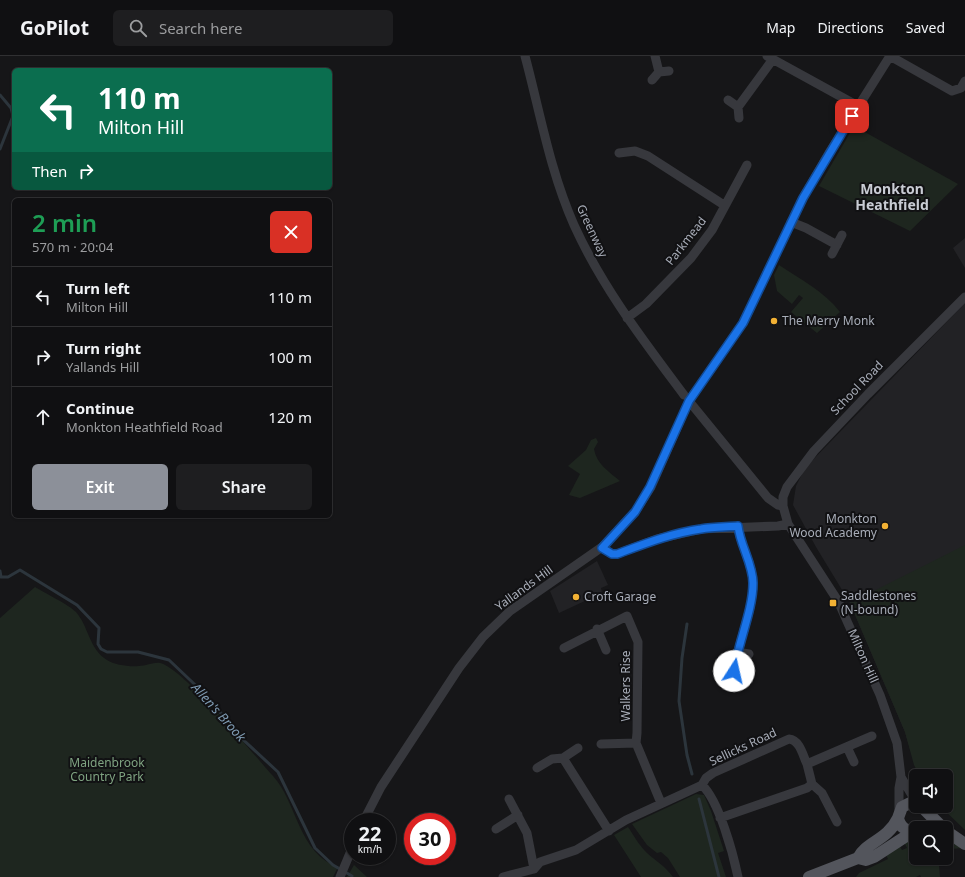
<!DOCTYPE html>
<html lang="en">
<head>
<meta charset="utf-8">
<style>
	:root { --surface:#101012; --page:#1e1e20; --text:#f1f3f6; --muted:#9c9d9f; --line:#303032; --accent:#8c9099 }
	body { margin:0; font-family:"Noto Sans",sans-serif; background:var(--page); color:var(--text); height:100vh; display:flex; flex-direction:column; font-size:15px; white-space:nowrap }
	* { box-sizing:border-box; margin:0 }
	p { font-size:13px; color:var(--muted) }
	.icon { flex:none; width:22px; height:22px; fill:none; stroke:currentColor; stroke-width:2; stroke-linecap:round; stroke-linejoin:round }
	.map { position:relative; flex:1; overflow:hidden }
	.side { position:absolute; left:12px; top:142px; width:320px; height:320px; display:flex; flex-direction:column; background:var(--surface); border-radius:6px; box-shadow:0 1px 3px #0004,0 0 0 1px var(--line) }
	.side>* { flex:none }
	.banner { position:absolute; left:12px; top:12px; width:320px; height:122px; border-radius:6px; box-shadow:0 1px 3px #0004,0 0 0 1px var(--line); background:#0b6e4f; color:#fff; overflow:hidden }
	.buttons { position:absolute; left:909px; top:713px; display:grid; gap:8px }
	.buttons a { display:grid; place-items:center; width:44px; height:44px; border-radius:6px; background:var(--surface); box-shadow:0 1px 3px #0004,0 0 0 1px var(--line); font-size:20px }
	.speed { position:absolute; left:344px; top:757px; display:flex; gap:8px; font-size:20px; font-weight:700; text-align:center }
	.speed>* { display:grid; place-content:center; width:52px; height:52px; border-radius:50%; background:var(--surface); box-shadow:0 1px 3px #0004,0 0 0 1px var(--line); line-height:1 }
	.speed small { font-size:10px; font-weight:400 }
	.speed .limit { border:6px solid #d22; background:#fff; color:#111 }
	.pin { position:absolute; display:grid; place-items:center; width:34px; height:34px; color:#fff; margin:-17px; border-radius:8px; box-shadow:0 2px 6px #0006 }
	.me { position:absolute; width:44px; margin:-22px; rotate:10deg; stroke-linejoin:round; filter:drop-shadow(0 0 3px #0008) }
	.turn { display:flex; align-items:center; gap:14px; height:84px; padding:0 20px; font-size:18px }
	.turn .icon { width:52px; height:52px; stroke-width:2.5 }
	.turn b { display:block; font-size:28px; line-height:34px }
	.then { display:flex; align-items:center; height:38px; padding:0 20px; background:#0003; gap:8px; font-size:15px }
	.round { display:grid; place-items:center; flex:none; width:42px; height:42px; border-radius:6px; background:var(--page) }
	.head { display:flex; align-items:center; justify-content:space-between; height:68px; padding:0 20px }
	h1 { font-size:24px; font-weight:600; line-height:30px; color:#1e9e55 }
	.button { display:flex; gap:8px; margin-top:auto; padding:8px 20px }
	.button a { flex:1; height:46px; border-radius:6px; background:var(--accent); color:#fff; font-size:16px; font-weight:600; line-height:46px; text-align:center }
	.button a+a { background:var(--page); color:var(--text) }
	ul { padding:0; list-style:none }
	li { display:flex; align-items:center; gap:12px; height:60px; padding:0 20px; border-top:1px solid var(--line) }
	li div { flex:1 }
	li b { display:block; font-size:15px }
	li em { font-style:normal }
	header { display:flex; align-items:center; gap:24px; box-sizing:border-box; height:56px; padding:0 20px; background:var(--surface); border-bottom:1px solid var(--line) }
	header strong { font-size:19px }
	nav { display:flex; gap:22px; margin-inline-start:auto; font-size:14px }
	.search { width:280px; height:36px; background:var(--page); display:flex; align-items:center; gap:10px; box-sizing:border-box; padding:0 14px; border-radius:6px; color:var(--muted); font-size:15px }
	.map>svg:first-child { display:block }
	.built { fill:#222225 }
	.green { fill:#1e261f }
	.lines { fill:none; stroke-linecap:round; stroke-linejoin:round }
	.stream { stroke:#2c353c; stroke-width:3 }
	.minor { stroke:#37383d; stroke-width:9 }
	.major { stroke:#53555c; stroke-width:12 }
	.route-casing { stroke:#114b97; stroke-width:10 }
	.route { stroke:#1a73e8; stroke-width:7 }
	.poi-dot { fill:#f2b134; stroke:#111113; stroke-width:1.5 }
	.labels { text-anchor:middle; stroke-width:4; stroke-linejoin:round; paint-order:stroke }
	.street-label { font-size:12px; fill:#a8adb8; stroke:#111113 }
	.poi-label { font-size:12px; fill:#a8adb8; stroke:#111113; text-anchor:start }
	.park-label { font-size:12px; fill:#7fa381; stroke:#111113 }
	.water-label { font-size:13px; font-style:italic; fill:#7f9bb3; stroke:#111113 }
	.quarter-label { font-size:14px; font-weight:bold; fill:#c9ccd4; stroke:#111113 }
</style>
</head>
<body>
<header>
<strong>GoPilot</strong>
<div class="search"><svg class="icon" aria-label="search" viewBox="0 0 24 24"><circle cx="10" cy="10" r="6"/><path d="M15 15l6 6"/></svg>Search here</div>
<nav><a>Map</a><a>Directions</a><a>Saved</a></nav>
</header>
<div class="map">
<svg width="965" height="821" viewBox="0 0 965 821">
	<rect width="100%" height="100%" fill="#161618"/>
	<path class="built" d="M 965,182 L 965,212 L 953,192 Z
		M 965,247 L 965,675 L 910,693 L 905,676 L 850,547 L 816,491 L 793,449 L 796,430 L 805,412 Z
		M 597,505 L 608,529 L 601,532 L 602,537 L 559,557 L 550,535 Z"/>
	<path class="green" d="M 854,70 L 958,128 L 910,175 L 819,130 Z
		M 779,209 C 800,223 825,236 840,256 L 817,277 L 791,256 L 803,242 L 799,239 L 792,248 L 777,235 L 774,219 Z
		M 596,382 L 598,386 L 594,393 C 596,407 609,416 620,425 L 580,442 L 569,439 L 580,418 L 568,410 L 586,394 L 591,384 Z
		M 965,489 L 965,774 L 940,750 L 946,750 L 946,720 L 920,720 L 914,709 L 905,676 L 850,547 Z
		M 35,531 C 45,537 69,549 76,556 C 89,571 89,593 107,604 C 114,609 130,611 139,610 C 146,610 154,606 160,607 C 183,612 253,698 273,720 C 297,746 298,797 338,811 L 333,821 L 0,821 L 0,562 Z
		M 696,738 L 704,739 L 711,755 L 724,795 L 718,797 L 726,821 L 680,821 L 668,802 L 661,796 L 657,797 L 647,789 L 632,768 Z
		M 628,771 C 634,780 639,789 647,797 C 656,805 666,811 673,821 L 641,821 L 614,779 Z
		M 916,780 L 916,802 L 942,802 L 939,810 L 940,821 L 921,821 L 920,819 L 916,821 L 856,821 L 859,817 L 888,803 L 885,797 L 899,789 L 902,794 L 907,792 L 904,786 Z
		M 946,784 L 963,792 L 950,793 L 946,797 Z
		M 354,809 L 367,821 L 347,821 Z"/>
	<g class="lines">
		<path class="stream" d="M 0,39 L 11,52 L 13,60 L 0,93
			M 0,515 L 1,521 L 8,521 L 20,514 L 77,549 L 99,572 L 98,588 L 101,593 L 107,596 L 138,596 L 169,604 L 209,642 L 238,679 L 278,716 L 315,792 L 333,809 L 352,820
			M 687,568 L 682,602 L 679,645 L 687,699 L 692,718
			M 699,743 L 719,821"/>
		<path class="minor" d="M 525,0 C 540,56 550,115 574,169 C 602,231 643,284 684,339
			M 655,0 L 659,16
			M 767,0 L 858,50
			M 890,0 L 952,35 L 961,32 L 965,25
			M 652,24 L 659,16 L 669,15
			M 728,44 L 738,51 L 739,62
			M 738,51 L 773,3
			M 619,97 L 635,95 L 648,100 L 724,149
			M 791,166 L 806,172 L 837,189
			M 832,198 L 842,179
			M 627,262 L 646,248 L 691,202 L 712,174 L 747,109
			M 689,345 L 768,442 L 778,449 L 783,450
			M 602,491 L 612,498 L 617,498 L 657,483 L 701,473 L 778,470 L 788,468
			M 597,573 L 606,594
			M 564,592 L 627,560 L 638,586 L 637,677 L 636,687
			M 737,596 L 749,598
			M 734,615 C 738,586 753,555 753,527 C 753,508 740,489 738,470
			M 601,688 L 636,687 L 661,747
			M 847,691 L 854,706
			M 563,702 L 578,692
			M 537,712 L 552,703 L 563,702 L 609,775
			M 901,721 L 916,746
			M 812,728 L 822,737 L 837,766
			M 702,729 C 719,745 733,797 738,821
			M 509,743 L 527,777 L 534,813
			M 899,754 L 899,732 L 901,721 L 897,687 L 880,639 L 838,545 L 788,468 L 783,450 L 783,441 L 787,431 L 814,395 L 868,338 L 965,241
			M 720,762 L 807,732 L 812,728 L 807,708 L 872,680
			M 363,766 L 381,731 L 459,612 L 483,581 L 510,555 L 602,491 L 635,456 L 651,431 L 689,345 L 743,267 L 803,142 L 829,97 L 890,0
			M 496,773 L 518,759
			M 340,821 L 353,790
			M 503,821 L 534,813 L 540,806 L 576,794 L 626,764 L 702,729 L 706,722 L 713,717 L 789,683 C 800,684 803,700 807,708"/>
		<path class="major" d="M 916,747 L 910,747 L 902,751 L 898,762 C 900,772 907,776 916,774
			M 921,750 L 943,772
			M 946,775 L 965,788
			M 858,802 C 867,785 887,785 898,762
			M 809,821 L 858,802 L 866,804 L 874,801 L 914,775"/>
	</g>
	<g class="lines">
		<defs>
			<path id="route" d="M 734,615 C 738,587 753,554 753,527 C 753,508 740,489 738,470 C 726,471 713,471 701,473 C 672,477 644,488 617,498 L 612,498 L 602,492 L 635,456 L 650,431 L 689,345 L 743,267 L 803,142 L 852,60"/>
		</defs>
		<use href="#route" class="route-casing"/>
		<use href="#route" class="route"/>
	</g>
	<g class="poi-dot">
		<circle cx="774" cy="265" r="4"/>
		<circle cx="885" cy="470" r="4"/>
		<circle cx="576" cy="541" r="4"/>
		<rect x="829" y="543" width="8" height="8" rx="2"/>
	</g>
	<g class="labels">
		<g class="street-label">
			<text transform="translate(592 175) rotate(65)" y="4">Greenway</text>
			<text transform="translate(686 185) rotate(-52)" y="4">Parkmead</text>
			<text transform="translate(857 332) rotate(-46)" y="4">School Road</text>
			<text transform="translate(524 532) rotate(-36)" y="4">Yallands Hill</text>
			<text transform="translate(863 600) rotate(66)" y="4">Milton Hill</text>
			<text transform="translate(626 630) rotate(-90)" y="4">Walkers Rise</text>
			<text transform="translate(743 691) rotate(-25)" y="4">Sellicks Road</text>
		</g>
		<g class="poi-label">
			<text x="782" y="269">The Merry Monk</text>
			<text x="877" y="467" text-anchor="end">Monkton<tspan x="877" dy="14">Wood Academy</tspan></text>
			<text x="841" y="544">Saddlestones<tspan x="841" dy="14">(N-bound)</tspan></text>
			<text x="584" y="545">Croft Garage</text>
		</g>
		<g class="park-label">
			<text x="107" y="711">Maidenbrook<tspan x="107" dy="14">Country Park</tspan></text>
		</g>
		<g class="water-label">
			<text transform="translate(219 656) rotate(48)" y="5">Allen's Brook</text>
		</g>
		<g class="quarter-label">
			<text x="892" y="138">Monkton<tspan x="892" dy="16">Heathfield</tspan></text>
		</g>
	</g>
</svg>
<div class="buttons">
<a><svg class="icon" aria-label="sound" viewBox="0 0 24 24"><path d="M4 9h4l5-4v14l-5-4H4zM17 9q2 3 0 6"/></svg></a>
<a><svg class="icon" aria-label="search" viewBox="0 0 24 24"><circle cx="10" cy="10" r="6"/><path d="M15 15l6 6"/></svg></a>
</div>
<div class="speed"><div>22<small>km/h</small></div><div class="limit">30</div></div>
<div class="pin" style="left:852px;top:60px;background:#d93025"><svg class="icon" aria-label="arrive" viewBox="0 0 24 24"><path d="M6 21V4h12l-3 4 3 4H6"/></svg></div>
<svg class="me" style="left:734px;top:615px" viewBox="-20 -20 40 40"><circle r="19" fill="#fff"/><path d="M0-13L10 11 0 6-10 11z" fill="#1a73e8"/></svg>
<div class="banner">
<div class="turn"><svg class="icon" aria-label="left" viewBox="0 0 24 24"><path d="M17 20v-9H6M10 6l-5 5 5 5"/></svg><div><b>110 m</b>Milton Hill</div></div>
<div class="then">Then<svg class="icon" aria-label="right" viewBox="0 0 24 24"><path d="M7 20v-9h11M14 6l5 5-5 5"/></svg></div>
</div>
<section class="side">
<div class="head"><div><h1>2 min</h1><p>570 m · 20:04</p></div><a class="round" style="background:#d93025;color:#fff"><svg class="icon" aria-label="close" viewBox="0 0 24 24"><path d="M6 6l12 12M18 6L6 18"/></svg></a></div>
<ul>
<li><svg class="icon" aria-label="left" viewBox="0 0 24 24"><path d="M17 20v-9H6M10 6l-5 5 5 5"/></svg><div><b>Turn left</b><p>Milton Hill</p></div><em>110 m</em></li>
<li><svg class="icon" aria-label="right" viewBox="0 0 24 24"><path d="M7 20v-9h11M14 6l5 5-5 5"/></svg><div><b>Turn right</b><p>Yallands Hill</p></div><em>100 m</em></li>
<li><svg class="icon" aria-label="ahead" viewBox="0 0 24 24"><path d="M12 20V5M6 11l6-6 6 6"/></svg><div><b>Continue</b><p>Monkton Heathfield Road</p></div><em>120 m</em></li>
</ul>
<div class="button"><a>Exit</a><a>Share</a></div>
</section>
</div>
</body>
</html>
